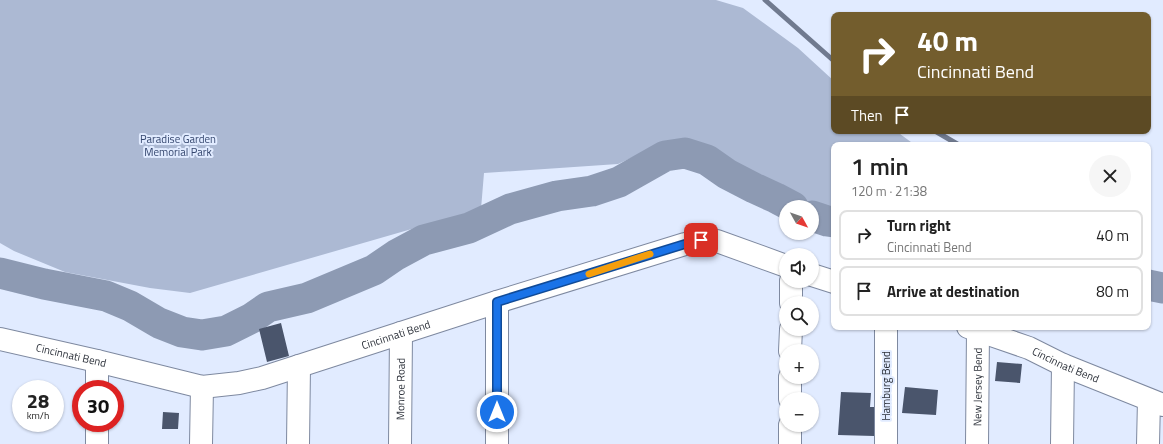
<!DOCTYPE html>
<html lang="en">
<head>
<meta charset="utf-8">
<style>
	:root { --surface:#fff; --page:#f6f6f6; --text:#222; --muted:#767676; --line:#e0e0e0 }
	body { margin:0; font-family:"Titillium Web",sans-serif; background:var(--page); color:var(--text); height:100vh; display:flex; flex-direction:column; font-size:15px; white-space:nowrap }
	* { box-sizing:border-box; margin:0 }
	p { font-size:13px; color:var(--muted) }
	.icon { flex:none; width:22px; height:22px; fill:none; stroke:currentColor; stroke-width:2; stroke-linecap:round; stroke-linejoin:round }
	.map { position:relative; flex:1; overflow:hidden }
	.side { position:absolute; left:831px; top:142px; width:320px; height:188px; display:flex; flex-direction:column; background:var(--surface); border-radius:8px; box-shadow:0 1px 3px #0004 }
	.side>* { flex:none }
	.banner { position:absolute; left:831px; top:12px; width:320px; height:122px; border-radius:8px; box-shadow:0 1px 3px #0004; background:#735d2d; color:#fff; overflow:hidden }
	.needle { width:26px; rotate:130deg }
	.fabs { position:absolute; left:779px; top:200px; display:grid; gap:8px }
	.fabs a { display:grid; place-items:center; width:40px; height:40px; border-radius:50%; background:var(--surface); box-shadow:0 1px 3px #0004; font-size:20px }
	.speed { position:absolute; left:12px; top:380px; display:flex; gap:8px; font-size:20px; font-weight:700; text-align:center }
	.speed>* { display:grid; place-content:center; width:52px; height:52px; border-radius:50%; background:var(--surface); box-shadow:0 1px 3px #0004; line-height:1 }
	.speed small { font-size:10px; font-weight:400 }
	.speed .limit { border:6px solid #d22; background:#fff; color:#111 }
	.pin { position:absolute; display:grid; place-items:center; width:34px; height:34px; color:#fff; margin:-17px; border-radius:8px; box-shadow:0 2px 6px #0006 }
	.me { position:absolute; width:44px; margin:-22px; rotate:0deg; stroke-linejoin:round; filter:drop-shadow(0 0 3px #0008) }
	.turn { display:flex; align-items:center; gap:14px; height:84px; padding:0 20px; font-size:18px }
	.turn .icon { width:52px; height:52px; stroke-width:2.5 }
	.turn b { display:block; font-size:28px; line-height:34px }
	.then { display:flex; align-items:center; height:38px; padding:0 20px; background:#0003; gap:8px; font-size:15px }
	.round { display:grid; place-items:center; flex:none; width:42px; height:42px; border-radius:21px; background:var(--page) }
	.overview { display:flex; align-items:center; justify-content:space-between; height:68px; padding:0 20px }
	h1 { font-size:24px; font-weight:600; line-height:30px }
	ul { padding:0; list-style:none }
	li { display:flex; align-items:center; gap:12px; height:50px; margin:0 8px 6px; padding:0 12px; border:2px solid var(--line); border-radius:8px }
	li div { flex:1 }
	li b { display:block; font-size:15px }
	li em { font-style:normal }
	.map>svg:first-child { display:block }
	.green { fill:#acb9d3 }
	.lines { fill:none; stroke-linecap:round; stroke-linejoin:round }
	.stream { stroke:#707a8f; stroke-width:5 }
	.river { stroke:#8d9ab3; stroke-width:31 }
	.building { fill:#4a556c }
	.minor-casing { stroke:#7e89a0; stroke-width:24 }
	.minor { stroke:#fff; stroke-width:22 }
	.route-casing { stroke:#114b97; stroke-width:10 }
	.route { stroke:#1a73e8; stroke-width:7 }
	.slow { stroke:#f59e0b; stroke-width:7 }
	.labels { text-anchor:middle; stroke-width:4; stroke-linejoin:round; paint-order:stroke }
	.park-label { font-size:11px; fill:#34466e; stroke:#e1ebff }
	.street-label { font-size:11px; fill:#2c313a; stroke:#e1ebff }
</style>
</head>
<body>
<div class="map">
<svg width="1163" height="444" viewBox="0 0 1163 444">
	<rect width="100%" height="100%" fill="#e1ebff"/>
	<path class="green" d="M 0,0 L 716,0 L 743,8 L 798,48 L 834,81 L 834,131 L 896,131 L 915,145 L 834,145 L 834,210 L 780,196 L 743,181 L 711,154 L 692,142 L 668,141 L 618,164 L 484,173 L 481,209 L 190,293 L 150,288 L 65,272 L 14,251 L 0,243 Z"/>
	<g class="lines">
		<path class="stream" d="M 765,0 L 834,61
			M 935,131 L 959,145"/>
		<path class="river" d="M 812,216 L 827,221 L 834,222
			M 0,273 L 44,284 L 106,296 L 130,306 L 159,323 L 182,332 L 202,335 L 226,331 L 252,318 L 268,307 L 307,298 L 374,270 L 396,255 L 424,240 L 469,228 L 510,209 L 557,196 L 592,191 L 619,182 L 665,156 L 685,153 L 707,160 L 727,174 L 754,188 L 776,198 L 793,207
			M 1148,285 L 1163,288"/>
	</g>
	<path class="building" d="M 281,323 L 289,356 L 267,362 L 259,329 Z
		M 997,362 L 1022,364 L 1020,383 L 995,381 Z
		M 905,387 L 938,390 L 936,415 L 902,413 Z
		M 841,392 L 871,393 L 870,407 L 874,407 L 874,436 L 838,435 Z
		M 163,412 L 179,413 L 178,429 L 162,429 Z"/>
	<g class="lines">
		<defs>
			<g id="minor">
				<path d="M 812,275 L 834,282"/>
				<path d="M 791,303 L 791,281"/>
				<path d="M 886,327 L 886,444"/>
				<path id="s1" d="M 968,327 L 1029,348 L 1063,365 L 1163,405"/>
				<path id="s2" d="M 0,339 L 97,361 L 202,387 L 239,383 L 262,378 L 497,302 L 685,244 L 701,241 L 717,241 L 786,266"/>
				<path d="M 790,351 L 791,329"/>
				<path d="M 97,389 L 97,361"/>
				<path d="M 790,399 L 790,377"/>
				<path d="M 97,444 L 97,423"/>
				<path d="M 201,444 L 202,387"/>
				<path d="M 298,444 L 299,366"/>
				<path id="s3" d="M 400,444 L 401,333"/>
				<path d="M 497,444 L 497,302"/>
				<path d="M 790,444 L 790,425"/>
				<path id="s4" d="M 977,444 L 978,330"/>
				<path d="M 1062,444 L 1063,365"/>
				<path d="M 1148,444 L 1149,400"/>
			</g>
		</defs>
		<use href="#minor" class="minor-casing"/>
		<use href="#minor" class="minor"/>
	</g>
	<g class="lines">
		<defs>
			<path id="route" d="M 497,412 L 497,302 L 685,244 L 701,240"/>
		</defs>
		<use href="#route" class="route-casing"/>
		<use href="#route" class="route"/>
		<path class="slow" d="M 589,274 L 650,254"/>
	</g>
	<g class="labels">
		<g class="park-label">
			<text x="178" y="143">Paradise Garden<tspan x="178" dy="13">Memorial Park</tspan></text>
		</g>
		<g class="street-label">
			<text dy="4" stroke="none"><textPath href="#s2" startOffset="409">Cincinnati Bend</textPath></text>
			<text dy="4" stroke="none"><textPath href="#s2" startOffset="73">Cincinnati Bend</textPath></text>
			<text dy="4" stroke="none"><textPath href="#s1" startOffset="105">Cincinnati Bend</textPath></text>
			<text transform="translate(886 386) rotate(-90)" y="4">Hamburg Bend</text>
			<text dy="4" stroke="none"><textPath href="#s4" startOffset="57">New Jersey Bend</textPath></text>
			<text dy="4" stroke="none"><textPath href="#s3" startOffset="55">Monroe Road</textPath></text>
		</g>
	</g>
</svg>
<div class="fabs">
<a><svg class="needle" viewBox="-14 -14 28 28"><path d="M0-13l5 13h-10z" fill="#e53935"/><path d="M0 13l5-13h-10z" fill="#767676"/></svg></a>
<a><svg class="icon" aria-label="sound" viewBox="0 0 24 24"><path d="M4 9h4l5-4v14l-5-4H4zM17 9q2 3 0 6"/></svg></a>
<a><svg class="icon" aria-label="search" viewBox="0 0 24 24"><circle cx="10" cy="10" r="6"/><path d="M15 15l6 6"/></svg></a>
<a>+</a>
<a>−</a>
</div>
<div class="speed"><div>28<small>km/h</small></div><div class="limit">30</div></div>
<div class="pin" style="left:701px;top:240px;background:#d93025"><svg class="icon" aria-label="arrive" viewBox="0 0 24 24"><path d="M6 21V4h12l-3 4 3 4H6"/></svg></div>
<svg class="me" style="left:497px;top:412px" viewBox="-20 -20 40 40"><circle r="17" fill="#1a73e8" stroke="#fff" stroke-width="3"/><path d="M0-11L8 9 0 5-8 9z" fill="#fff"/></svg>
<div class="banner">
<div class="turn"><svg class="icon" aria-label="right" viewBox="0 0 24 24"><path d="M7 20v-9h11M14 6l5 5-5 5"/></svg><div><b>40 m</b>Cincinnati Bend</div></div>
<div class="then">Then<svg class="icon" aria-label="arrive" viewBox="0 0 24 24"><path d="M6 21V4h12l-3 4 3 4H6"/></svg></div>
</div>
<section class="side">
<div class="overview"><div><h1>1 min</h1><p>120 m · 21:38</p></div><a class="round"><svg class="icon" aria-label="close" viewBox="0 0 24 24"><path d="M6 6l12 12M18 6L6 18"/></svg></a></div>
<ul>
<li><svg class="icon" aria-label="right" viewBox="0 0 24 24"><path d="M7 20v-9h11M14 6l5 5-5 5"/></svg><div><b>Turn right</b><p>Cincinnati Bend</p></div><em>40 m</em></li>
<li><svg class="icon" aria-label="arrive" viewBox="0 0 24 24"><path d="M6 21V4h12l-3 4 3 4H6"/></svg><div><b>Arrive at destination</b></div><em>80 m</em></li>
</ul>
</section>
</div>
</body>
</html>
